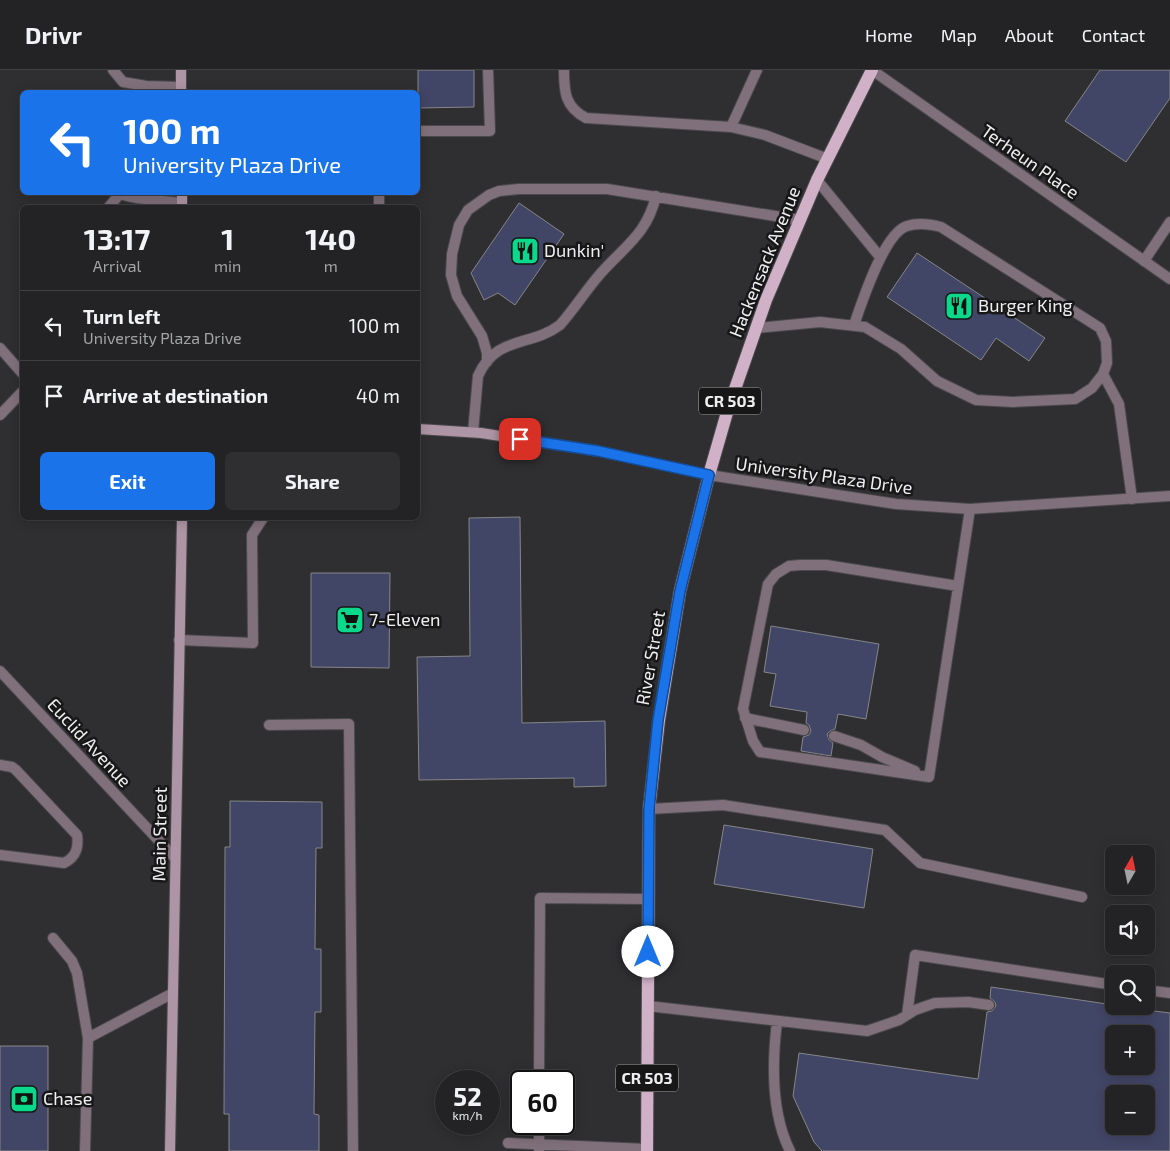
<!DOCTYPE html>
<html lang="en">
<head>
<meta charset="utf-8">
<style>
	:root { --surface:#232224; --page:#2f2f31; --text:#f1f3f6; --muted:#a3a4a6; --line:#403f41; --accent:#1a73e8 }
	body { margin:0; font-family:"Exo 2",sans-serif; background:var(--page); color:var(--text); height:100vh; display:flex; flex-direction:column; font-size:19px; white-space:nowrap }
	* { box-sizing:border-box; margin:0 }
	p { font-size:16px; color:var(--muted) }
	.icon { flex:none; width:28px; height:28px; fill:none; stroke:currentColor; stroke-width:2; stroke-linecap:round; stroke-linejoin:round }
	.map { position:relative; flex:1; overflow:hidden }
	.details { position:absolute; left:20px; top:135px; width:400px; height:315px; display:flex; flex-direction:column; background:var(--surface); border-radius:8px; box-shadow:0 2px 12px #0003,0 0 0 1px var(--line) }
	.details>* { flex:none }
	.top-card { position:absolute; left:20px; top:20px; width:400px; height:105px; border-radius:8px; box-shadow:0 2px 12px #0003,0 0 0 1px var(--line); background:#1a73e8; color:#fff; overflow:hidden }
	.needle { width:32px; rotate:9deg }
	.buttons { position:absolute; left:1105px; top:775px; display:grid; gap:10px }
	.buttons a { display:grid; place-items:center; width:50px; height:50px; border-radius:8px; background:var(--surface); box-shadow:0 2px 12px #0003,0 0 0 1px var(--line); font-size:25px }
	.speed { position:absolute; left:435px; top:1000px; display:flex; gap:10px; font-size:25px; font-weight:700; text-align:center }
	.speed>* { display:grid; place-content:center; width:65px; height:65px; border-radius:50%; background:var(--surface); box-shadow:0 2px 12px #0003,0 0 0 1px var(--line); line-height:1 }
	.speed small { font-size:12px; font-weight:400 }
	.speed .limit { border:2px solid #111; border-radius:8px; background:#fff; color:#111 }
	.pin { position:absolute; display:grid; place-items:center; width:42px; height:42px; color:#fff; margin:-21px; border-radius:10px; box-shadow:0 2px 8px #0006 }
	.me { position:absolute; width:55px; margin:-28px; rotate:0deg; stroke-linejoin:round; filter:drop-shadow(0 0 4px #0008) }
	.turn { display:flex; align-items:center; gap:18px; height:105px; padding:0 20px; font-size:22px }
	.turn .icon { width:65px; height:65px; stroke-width:2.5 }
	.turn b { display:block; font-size:35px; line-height:42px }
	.eta { display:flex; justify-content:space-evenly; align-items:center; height:85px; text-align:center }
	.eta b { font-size:30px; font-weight:700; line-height:35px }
	.primary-button { display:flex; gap:10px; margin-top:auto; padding:10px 20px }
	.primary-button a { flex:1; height:58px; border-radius:8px; background:var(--accent); color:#fff; font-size:20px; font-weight:700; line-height:58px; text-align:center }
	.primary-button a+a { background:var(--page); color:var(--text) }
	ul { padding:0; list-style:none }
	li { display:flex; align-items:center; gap:15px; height:70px; padding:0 20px; border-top:1px solid var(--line) }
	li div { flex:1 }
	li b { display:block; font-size:19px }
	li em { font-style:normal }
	header { display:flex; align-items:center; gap:30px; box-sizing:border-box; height:70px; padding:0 25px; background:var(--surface); border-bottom:1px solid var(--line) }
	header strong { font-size:24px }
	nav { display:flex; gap:28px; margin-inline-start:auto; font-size:18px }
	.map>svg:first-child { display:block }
	.building { fill:#424666; stroke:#858689; fill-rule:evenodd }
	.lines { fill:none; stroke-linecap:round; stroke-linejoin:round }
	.lane-casing { stroke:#4a494b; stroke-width:12 }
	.street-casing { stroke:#4a494b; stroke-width:12 }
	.secondary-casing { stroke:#4a494b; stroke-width:12 }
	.primary-casing { stroke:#4a494b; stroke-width:14 }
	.lane { stroke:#80707b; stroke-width:10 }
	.street { stroke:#80707b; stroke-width:10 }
	.secondary { stroke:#ae95a5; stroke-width:10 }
	.primary { stroke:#d1b1c7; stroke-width:12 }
	.route-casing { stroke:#114b97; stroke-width:12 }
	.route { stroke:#1a73e8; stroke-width:9 }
	.labels { text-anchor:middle; stroke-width:5; stroke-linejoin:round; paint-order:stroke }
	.shield { fill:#171718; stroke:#aeaeaf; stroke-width:1 }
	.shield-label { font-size:16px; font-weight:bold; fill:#efeef0 }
	.street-label { font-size:18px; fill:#efeef0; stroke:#171718 }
	.poi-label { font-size:18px; fill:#efeef0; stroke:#171718; text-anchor:start }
</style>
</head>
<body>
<header>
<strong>Drivr</strong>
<nav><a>Home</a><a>Map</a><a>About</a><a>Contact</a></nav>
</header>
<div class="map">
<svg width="1170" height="1081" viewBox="0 0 1170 1081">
	<rect width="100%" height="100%" fill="#2f2e30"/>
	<path class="building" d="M 418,0 L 474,0 L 474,37 L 418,38 Z
		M 1100,0 L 1170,0 L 1170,28 L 1126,92 L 1065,51 Z
		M 519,133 L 564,164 L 515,235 L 498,223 L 484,230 L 471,203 Z
		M 917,183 L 1045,268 L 1029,291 L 996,268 L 981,290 L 887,227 Z
		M 520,447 L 522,653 L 605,651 L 606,716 L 574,717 L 574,708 L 419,710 L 417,587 L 470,586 L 469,448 Z
		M 311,503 L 390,503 L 389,598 L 311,597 Z
		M 771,556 L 879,574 L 866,649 L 838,644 L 835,659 L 830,661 L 827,664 L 829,670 L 833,673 L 831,686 L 801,681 L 803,667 L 809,665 L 811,661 L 809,655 L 806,653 L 807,642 L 770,636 L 776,604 L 764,602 Z
		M 230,731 L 322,732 L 322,778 L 316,778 L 315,879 L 321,879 L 321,942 L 315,942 L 314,1044 L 319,1045 L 319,1081 L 229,1081 L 229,1044 L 224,1044 L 225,777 L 230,777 Z
		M 724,755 L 873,779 L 864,838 L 714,814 Z
		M 991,917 L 1114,935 L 1114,936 L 1170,943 L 1170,1081 L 822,1081 L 814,1072 L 793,1026 L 799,983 L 978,1009 L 987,942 L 992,941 L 996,936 L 995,932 L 990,928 ZM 1114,964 L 1146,964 L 1146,996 L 1114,996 ZM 1114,1024 L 1146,1024 L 1146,1056 L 1114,1056 Z
		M 0,976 L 48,976 L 48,1081 L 0,1081 Z"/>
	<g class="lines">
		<defs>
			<path id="lane" d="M 113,0 L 123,12 L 146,16 L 181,17
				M 564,0 C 564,22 565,37 586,48 L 731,57 L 765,65 L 828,89
				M 731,57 L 757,0
				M 418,61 L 490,61 L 488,0
				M 817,110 L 880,187
				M 117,122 C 125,129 168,131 182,133
				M 108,138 L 119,125
				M 379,138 L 379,122
				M 1144,191 L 1170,152
				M 756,258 L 820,252 L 865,257 L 901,279 L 937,311 L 976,330 L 1013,332 L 1075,329 L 1092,318 L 1103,304 L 1107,293 L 1106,271 L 1100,258 L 941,157 C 930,154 919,152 907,156 C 884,163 862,232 854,255
				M 0,278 L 22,303
				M 487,292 L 487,283 L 482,266 L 457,226 L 451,205 L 452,184 L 459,155 L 468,140 L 489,125 L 499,121 L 519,119 L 607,119 L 800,150
				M 1103,304 L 1119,334 L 1132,429
				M 0,345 L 22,322
				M 473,362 L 478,306 C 496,265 531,277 560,255 C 575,238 586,220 601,203 C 625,176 647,164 656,126
				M 179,570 L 253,573 L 252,465 L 263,448
				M 745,648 L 804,660
				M 269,655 L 349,654 L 353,1081
				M 834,666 L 861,675 L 882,687 L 915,701
				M 0,695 L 12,697 L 16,700 L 77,765 C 79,778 76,787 64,793 L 0,785
				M 929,707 L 760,682 L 753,671 L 743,639 L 768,514 L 776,504 L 789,496 L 800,495 L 826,495 L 958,516
				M 929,707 L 970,439
				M 649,739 L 723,735 L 885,760 L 920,793 L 1082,827
				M 53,868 L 72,891 L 77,903 L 88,968 L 85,1081
				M 1146,920 L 1170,923
				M 648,936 L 867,961 L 899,950 L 915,940 L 935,933 L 968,932 L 989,935
				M 907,945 L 915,885 L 1114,915
				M 777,952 C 772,993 771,1043 790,1081
				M 88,968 L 173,923
				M 539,1011 L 540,828 L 648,829
				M 508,1073 L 647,1079
				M 539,1080 L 539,1054"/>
			<path id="street" d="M 872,0 L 1170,209
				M 709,405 L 896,434 L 970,439 L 1170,426
				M 0,601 L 175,788"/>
			<path id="secondary" d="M 181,0 L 181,22
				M 182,122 L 182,138
				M 418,359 L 481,363 L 598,381 L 709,405
				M 170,1081 L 182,448"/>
			<path id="primary" d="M 647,1081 L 649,739 L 659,650 L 680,521 L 709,405 L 728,339 L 766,230 L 817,110 L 872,0"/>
		</defs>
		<use href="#lane" class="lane-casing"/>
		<use href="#street" class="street-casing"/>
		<use href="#secondary" class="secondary-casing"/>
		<use href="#primary" class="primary-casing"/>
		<use href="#lane" class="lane"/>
		<use href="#street" class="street"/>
		<use href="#secondary" class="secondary"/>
		<use href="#primary" class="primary"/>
	</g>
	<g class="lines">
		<defs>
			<path id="route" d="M 520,369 L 598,381 L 709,405 L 680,521 L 658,650 L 649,739 L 648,882"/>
		</defs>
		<use href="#route" class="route-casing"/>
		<use href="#route" class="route"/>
	</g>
	<defs>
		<symbol id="restaurant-square" viewBox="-11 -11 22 22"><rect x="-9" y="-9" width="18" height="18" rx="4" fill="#0ad98b" stroke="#171718"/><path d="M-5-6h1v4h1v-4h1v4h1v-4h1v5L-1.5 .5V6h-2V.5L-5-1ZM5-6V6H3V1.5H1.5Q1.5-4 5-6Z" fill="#111"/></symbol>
		<symbol id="supermarket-square" viewBox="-11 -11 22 22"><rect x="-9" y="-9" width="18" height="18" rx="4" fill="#0ad98b" stroke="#171718"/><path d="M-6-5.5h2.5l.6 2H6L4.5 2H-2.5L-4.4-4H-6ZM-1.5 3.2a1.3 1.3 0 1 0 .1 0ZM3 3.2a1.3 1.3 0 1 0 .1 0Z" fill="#111"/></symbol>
		<symbol id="bank-square" viewBox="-11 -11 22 22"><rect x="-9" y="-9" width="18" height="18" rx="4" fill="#0ad98b" stroke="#171718"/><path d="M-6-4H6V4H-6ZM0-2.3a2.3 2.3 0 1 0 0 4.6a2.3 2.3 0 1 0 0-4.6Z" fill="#111"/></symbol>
	</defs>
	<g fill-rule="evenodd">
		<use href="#restaurant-square" x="509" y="165" width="32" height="32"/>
		<use href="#restaurant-square" x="943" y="220" width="32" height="32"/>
		<use href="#supermarket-square" x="334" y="534" width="32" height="32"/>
		<use href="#bank-square" x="8" y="1013" width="32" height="32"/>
	</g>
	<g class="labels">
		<g class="shield">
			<rect x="699" y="317.5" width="62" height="27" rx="4"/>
			<rect x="616" y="994.5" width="62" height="27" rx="4"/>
		</g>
		<g class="shield-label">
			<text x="730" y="337">CR 503</text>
			<text x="647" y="1014">CR 503</text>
		</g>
		<g class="street-label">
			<text transform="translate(1030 92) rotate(35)" y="6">Terheun Place</text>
			<text transform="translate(765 192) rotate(-68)" y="6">Hackensack Avenue</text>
			<text transform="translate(824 406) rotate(8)" y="6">University Plaza Drive</text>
			<text transform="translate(651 588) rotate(-80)" y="6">River Street</text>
			<text transform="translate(89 673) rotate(47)" y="6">Euclid Avenue</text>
			<text transform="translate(160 764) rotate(-89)" y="6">Main Street</text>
		</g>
		<g class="poi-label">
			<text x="544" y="187">Dunkin'</text>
			<text x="978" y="242">Burger King</text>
			<text x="369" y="556">7-Eleven</text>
			<text x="43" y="1035">Chase</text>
		</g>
	</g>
</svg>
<div class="buttons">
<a><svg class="needle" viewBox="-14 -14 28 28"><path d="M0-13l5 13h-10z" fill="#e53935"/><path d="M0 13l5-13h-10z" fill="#a3a4a6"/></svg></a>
<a><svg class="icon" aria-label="sound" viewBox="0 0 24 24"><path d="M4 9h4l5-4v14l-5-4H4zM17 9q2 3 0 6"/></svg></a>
<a><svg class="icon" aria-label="search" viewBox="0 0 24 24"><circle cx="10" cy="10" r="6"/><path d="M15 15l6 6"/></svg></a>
<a>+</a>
<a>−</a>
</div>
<div class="speed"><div>52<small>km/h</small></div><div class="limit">60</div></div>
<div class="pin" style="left:520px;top:369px;background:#d93025"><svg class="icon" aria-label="arrive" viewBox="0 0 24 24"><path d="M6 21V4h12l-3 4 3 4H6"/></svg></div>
<svg class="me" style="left:648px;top:882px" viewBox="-20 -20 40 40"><circle r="19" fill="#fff"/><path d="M0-13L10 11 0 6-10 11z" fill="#1a73e8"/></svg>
<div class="top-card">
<div class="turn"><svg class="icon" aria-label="left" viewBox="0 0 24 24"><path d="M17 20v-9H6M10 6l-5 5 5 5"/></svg><div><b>100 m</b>University Plaza Drive</div></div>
</div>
<section class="details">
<div class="eta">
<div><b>13:17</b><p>Arrival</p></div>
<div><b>1</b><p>min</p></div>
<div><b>140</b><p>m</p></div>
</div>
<ul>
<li><svg class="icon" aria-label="left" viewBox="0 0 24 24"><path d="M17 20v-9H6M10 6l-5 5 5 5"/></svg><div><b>Turn left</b><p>University Plaza Drive</p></div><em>100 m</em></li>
<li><svg class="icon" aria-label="arrive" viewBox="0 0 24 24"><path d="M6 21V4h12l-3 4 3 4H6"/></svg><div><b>Arrive at destination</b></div><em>40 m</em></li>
</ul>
<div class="primary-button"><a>Exit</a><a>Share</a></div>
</section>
</div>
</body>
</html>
